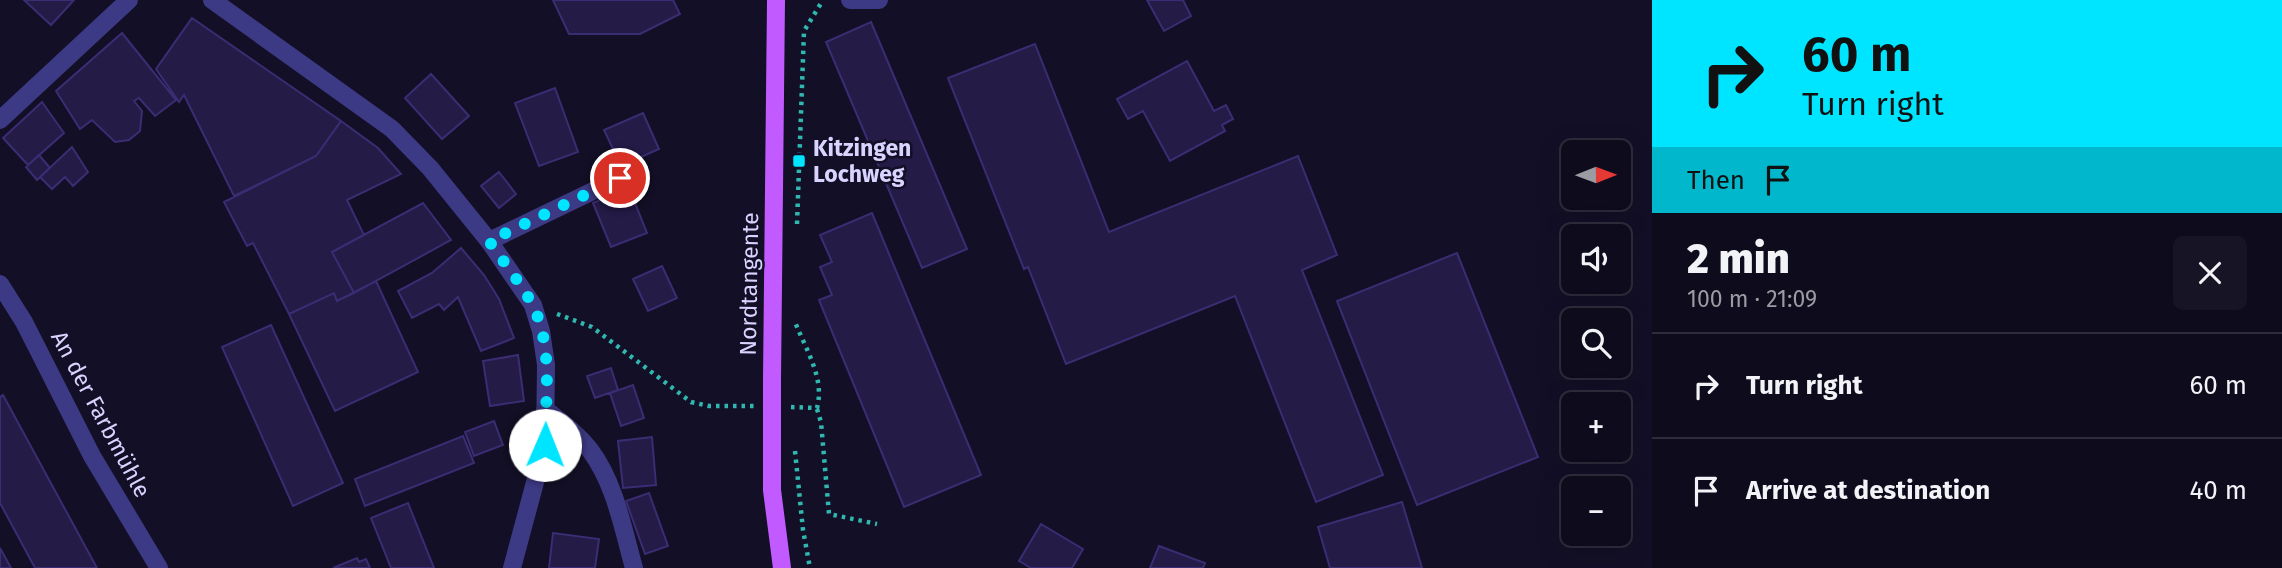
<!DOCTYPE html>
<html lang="en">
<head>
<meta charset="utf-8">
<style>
	:root { --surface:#0e0b1c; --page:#171425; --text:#f1f3f6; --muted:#9b9ba3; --line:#2e2b3b }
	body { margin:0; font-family:"Fira Sans",sans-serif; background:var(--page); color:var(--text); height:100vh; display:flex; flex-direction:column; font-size:26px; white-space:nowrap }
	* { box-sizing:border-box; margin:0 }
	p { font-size:23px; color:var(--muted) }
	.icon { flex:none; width:38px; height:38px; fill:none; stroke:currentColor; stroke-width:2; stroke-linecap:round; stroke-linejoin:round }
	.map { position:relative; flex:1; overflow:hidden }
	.side { display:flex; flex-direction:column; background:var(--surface); width:630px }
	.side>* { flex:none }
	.top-card { background:#00e5ff; color:#111; overflow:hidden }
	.needle { width:46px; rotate:89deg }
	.controls { position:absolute; left:1561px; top:140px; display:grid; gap:14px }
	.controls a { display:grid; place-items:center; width:70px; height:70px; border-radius:10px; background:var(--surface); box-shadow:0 7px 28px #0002,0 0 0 2px var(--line); font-size:35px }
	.pin { position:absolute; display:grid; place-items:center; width:60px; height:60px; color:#fff; margin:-30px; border:4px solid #fff; border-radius:50%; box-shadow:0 2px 7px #0007 }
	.me { position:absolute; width:77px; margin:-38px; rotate:1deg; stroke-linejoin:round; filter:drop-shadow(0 0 5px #0008) }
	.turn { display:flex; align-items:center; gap:24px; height:147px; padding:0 35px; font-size:32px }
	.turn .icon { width:91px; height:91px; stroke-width:2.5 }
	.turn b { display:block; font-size:49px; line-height:60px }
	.then { display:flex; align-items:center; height:66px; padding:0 35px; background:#0003; gap:14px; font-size:26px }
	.round { display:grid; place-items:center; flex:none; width:74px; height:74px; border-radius:10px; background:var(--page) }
	.overview { display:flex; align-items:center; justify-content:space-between; height:119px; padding:0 35px }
	h1 { font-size:42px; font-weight:800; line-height:52px }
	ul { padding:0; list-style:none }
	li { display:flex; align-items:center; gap:21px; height:105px; padding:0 35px; border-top:2px solid var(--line) }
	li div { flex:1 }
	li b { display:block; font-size:26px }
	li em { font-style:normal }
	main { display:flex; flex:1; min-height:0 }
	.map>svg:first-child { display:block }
	.building { fill:#241b47; stroke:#3b2d73; stroke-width:2 }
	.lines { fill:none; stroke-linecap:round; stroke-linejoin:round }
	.path { stroke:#2fb8b0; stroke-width:4.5; stroke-dasharray:3.5 5; stroke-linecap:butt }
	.minor { stroke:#3d3a85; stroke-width:18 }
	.major { stroke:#c25bff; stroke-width:18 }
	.major-bridge { stroke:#c25bff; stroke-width:18 }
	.route { stroke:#00e5ff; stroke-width:12; stroke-dasharray:0 21.6 }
	.poi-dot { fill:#00e5ff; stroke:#130f26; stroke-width:2.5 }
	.labels { text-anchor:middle; stroke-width:5; stroke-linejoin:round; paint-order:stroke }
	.poi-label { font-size:23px; font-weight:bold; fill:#d9d4ff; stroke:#130f26; text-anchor:start }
	.street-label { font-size:23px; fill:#d9d4ff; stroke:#130f26 }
</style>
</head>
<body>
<main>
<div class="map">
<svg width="1652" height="568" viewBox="0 0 1652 568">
	<rect width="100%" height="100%" fill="#130f26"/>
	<path class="building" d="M 24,0 L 74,0 L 51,25 Z
		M 553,0 L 673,0 L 680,14 L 640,34 L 569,34 Z
		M 1147,0 L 1183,0 L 1191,16 L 1164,31 Z
		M 192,18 L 341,121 L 316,156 L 234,196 L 184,95 L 179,102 L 156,69 Z
		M 871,22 L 967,249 L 922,268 L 826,42 Z
		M 122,33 L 176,100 L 155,116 L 139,98 L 134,101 L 142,111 L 140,131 L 129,140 L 115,142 L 92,120 L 80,129 L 56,91 Z
		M 1035,44 L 1109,232 L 1298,156 L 1337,255 L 1302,270 L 1383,475 L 1316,502 L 1235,296 L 1066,364 L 1028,267 L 1024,269 L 948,78 Z
		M 1187,61 L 1214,111 L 1226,105 L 1233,119 L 1222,125 L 1225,131 L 1170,161 L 1143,111 L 1128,119 L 1117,99 Z
		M 431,74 L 469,116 L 442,139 L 405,98 Z
		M 555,88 L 578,152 L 539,166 L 515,103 Z
		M 42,102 L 64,133 L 28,165 L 3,138 Z
		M 643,113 L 659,149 L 621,166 L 604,130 Z
		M 341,121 L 378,148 L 401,174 L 347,200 L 364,235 L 332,252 L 354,293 L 337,301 L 334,293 L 289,314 L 253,243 L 247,246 L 224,202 L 316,156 Z
		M 72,147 L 88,172 L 73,186 L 65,177 L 52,189 L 40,177 Z
		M 39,155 L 50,168 L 37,180 L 26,167 Z
		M 499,172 L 516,194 L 499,208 L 481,186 Z
		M 629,188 L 647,233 L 611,247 L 593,203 Z
		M 423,203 L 451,240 L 354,293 L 332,252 Z
		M 872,213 L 981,475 L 904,507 L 819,300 L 832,295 L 820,267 L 832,262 L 820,235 Z
		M 461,248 L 484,275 L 499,299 L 514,338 L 481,351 L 458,297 L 444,310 L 439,304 L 412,318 L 398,291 L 432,273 Z
		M 1457,253 L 1538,457 L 1417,505 L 1337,301 Z
		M 662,266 L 677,298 L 648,311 L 633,279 Z
		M 376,281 L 418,372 L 335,411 L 289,314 L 334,293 L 337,301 Z
		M 271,325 L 343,483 L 293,506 L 222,347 Z
		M 518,355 L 524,401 L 490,406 L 483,361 Z
		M 611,368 L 618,390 L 595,398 L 587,376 Z
		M 633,385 L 644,418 L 621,426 L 610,393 Z
		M 3,395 L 97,568 L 35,568 L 0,503 L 0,397 Z
		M 494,421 L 503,445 L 474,456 L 465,432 Z
		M 463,436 L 474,463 L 365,506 L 355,479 Z
		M 652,437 L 656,485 L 623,488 L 618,441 Z
		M 649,493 L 668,546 L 645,554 L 626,501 Z
		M 1402,502 L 1422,568 L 1330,568 L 1318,527 Z
		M 408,503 L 434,568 L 391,568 L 371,518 Z
		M 1041,524 L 1083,549 L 1072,568 L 1031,568 L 1019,561 Z
		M 553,533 L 599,539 L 595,568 L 549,568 Z
		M 1159,546 L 1205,563 L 1203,568 L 1150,568 Z
		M 0,548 L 11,568 L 0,568 Z
		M 357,558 L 359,562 L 366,559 L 370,568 L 333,568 Z"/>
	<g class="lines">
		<path class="path" d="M 797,224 L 804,31 L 823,0
			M 557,314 L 592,327 L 691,402 L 709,406 L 754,406
			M 791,407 L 817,408 C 825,378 806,350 795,322
			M 817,409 L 821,422 L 829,514 L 877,524
			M 795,451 L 803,530 L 810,568"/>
		<path class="minor" d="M 212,0 L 392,129 L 430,168 L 489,241 L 533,305 L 541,331 L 546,365 L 545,445 L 512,568
			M 850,0 L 879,0
			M 0,120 L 129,0
			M 489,241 L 620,178
			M 0,284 L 24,322 L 92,456 L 159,568
			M 545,409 C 561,422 578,434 590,450 C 615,483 623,529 634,568"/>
		<path class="major" d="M 772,379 L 776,0
			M 772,433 L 772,490 L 782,568"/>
		<path class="major-bridge" d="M 772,433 L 772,379"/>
	</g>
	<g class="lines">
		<path class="route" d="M 545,445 C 545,401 554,345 532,304 C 520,282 503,261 489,241 L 620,178"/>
	</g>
	<rect class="poi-dot" x="792" y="154" width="14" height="14" rx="3.5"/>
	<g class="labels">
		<g class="poi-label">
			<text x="813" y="156">Kitzingen<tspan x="813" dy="26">Lochweg</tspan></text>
		</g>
		<g class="street-label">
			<text transform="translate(749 284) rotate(-89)" y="8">Nordtangente</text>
			<text transform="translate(101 414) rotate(62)" y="8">An der Farbmühle</text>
		</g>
	</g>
</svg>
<div class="controls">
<a><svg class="needle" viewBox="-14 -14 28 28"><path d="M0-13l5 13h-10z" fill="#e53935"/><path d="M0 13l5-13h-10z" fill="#9b9ba3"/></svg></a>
<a><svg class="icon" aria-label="sound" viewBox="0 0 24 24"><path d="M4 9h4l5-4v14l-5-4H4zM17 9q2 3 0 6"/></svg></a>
<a><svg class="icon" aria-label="search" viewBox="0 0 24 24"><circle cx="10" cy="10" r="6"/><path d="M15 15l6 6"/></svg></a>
<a>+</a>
<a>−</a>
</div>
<div class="pin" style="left:620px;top:178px;background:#d93025"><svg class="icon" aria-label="arrive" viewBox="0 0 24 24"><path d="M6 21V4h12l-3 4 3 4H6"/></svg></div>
<svg class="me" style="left:545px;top:445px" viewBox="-20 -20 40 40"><circle r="19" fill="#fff"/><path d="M0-13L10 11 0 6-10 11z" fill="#00e5ff"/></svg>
</div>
<section class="side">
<div class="top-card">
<div class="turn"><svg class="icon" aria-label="right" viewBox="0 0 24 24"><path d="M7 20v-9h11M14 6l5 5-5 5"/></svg><div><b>60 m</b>Turn right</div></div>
<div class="then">Then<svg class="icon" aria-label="arrive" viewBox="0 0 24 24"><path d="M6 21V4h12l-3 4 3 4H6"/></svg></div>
</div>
<div class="overview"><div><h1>2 min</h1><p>100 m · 21:09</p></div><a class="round"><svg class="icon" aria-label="close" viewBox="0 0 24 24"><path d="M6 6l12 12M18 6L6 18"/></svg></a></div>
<ul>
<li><svg class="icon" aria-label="right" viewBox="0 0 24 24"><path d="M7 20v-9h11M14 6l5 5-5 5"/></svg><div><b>Turn right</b></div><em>60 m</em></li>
<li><svg class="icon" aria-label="arrive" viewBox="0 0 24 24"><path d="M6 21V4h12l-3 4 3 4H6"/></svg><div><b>Arrive at destination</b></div><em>40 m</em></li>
</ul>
</section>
</main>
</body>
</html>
